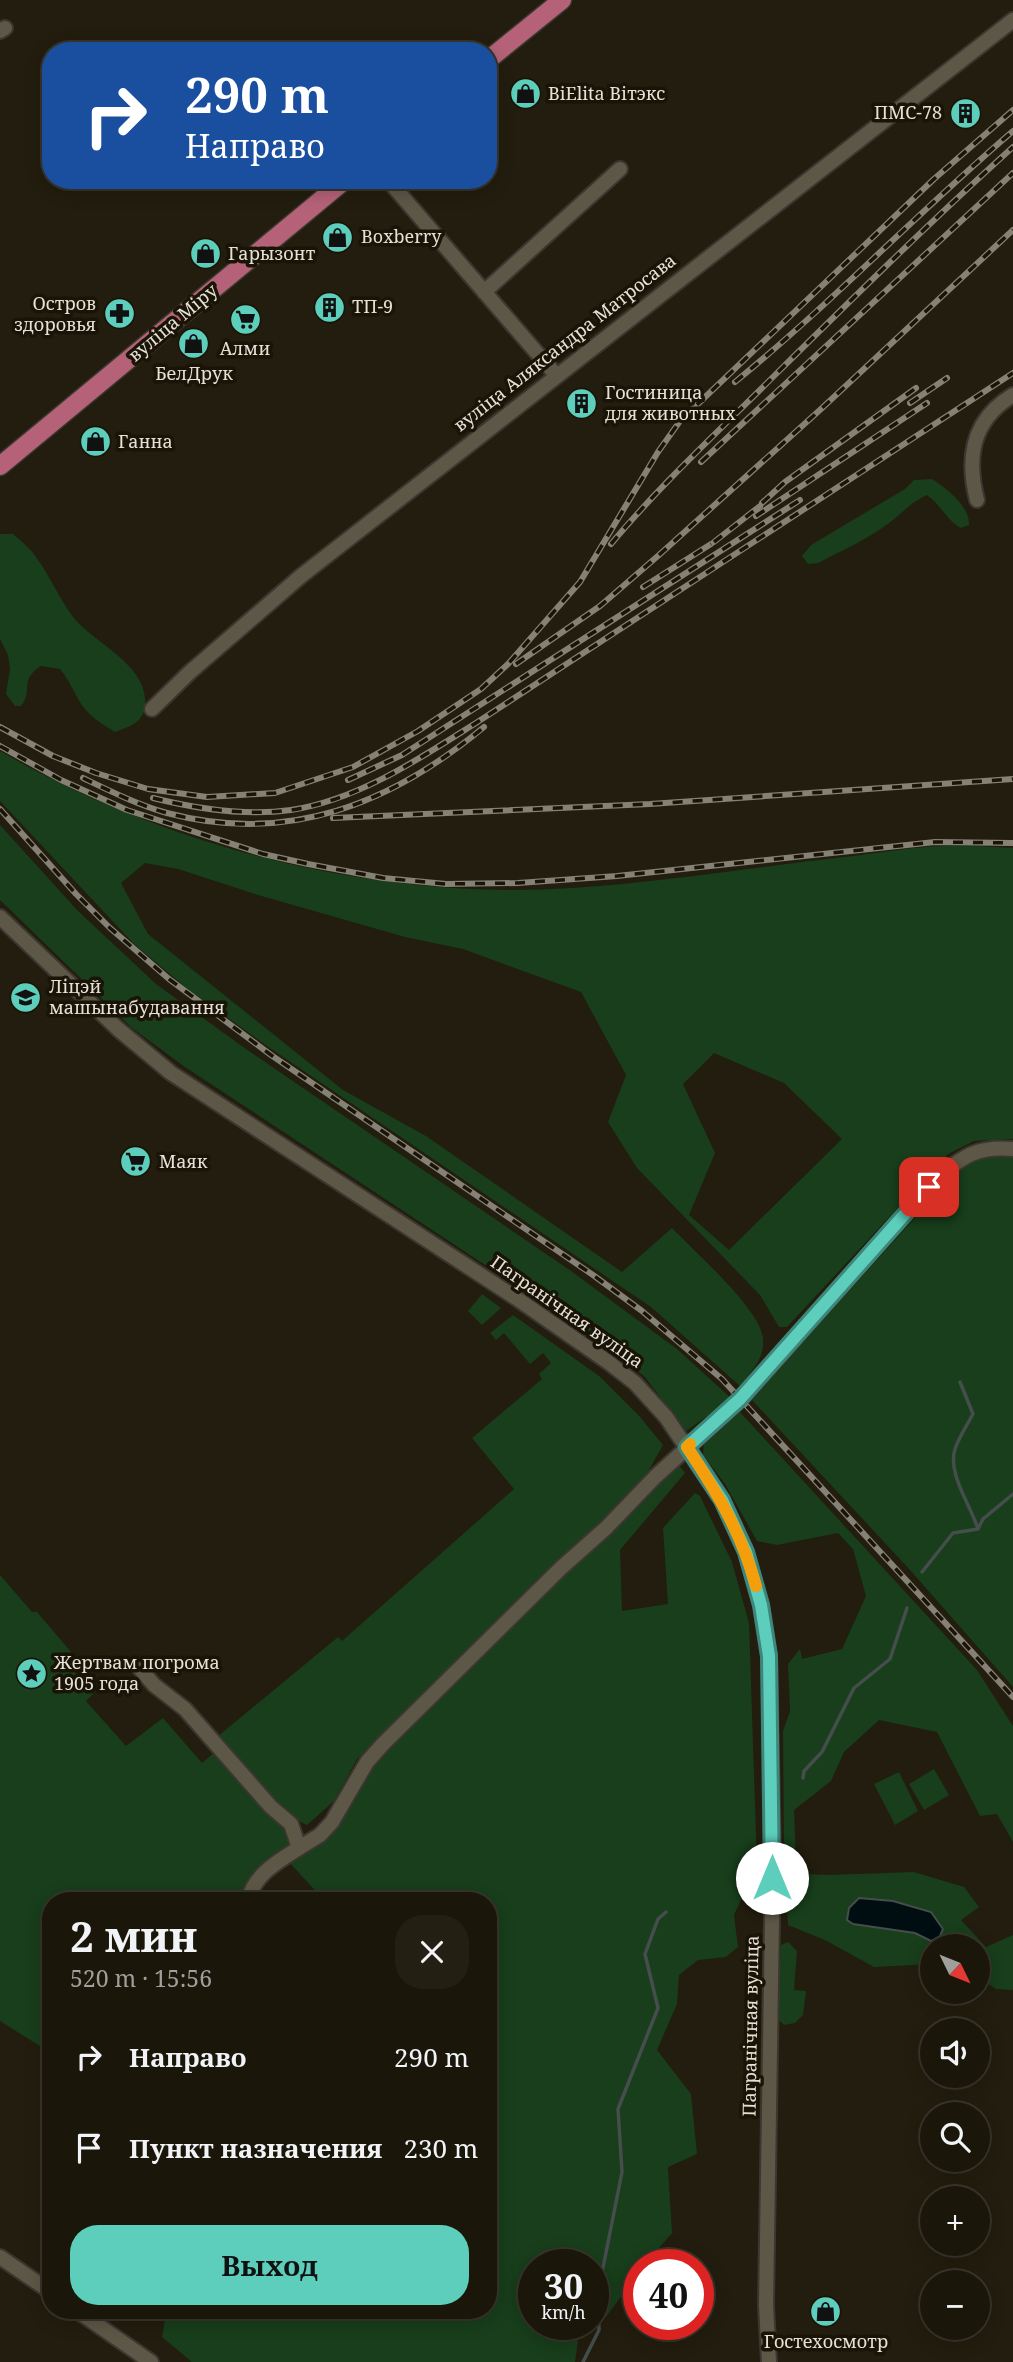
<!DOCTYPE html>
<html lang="ru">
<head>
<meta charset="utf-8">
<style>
	:root { --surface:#1a160a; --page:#231f13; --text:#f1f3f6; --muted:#9f9f9c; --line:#38352b; --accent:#5ccebb }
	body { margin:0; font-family:"Noto Serif",serif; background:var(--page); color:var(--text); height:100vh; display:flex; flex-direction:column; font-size:26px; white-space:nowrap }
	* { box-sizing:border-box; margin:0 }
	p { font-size:23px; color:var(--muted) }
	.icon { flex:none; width:38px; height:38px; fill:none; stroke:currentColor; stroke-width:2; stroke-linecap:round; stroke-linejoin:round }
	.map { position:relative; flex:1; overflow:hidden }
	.sheet { position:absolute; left:42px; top:1892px; width:455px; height:427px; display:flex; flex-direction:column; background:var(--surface); border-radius:28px; box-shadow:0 4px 18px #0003,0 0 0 2px var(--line) }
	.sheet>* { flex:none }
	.guide { position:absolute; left:42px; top:42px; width:455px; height:147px; border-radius:28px; box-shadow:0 4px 18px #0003,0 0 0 2px var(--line); background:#1a4fa0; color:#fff; overflow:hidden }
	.needle { width:46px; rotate:133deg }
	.controls { position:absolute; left:920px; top:1934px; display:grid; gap:14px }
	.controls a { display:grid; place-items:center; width:70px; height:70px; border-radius:50%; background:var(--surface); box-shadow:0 4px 18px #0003,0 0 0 2px var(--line); font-size:35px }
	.speed { position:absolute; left:518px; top:2249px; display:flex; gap:14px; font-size:35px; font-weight:700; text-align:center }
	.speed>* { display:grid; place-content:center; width:91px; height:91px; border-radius:50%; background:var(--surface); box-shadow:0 4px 18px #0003,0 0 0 2px var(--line); line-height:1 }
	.speed small { font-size:18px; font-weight:400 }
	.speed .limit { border:10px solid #d22; background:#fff; color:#111 }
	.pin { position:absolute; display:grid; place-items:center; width:60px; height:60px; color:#fff; margin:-30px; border-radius:14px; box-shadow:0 4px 10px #0006 }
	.me { position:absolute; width:77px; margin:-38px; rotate:0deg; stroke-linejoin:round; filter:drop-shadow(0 0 5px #0008) }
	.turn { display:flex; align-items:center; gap:24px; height:147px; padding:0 28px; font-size:32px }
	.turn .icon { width:91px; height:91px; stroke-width:2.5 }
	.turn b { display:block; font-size:49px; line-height:60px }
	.round { display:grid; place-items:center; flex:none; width:74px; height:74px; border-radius:28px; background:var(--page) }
	.head { display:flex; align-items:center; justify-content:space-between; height:119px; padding:0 28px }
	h1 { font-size:42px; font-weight:700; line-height:52px }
	.action { display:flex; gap:14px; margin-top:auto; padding:14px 28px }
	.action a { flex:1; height:80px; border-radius:28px; background:var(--accent); color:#111; font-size:28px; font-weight:700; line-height:80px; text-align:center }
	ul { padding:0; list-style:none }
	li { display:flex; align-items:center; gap:21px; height:91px; padding:0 28px }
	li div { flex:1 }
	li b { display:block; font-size:26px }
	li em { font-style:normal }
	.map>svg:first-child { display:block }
	.green { fill:#183e1b; fill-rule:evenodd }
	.water { fill:#000e11; stroke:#454d4d; stroke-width:2 }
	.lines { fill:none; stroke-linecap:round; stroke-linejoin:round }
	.stream { stroke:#454d4d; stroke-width:3.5 }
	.minor-casing { stroke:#3b3730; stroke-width:18 }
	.major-casing { stroke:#3b3730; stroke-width:21 }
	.minor { stroke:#5d5747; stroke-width:14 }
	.major { stroke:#b56278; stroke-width:18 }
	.rail-casing { stroke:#868175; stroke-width:6 }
	.rail { stroke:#191406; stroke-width:3.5; stroke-dasharray:10; stroke-linecap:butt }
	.route-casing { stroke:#3c867a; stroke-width:18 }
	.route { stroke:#5ccebb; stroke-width:12 }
	.slow { stroke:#f59e0b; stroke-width:12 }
	.labels { text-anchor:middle; stroke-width:7; stroke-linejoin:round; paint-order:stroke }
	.poi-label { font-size:18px; fill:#e5e1d8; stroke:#191406; text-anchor:start }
	.street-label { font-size:18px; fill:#e5e1d8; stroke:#191406 }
</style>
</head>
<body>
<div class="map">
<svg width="1013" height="2362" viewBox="0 0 1013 2362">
	<rect width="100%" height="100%" fill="#221d0e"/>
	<path class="green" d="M 932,479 C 946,488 970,506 969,525 L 961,528 C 947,521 941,505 927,495 C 910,502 898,518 882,528 C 862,542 839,552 818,563 L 808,564 L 802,556 L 811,545 L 905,489 L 914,480 Z
		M 0,534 L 13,534 C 21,541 30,548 36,557 C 50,576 59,598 73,617 C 96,645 149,665 145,706 C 144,722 129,727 115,732 C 104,725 92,718 84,708 C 75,696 71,682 60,669 L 41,666 C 18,681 34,690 21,706 L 15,706 L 6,694 L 10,669 L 8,655 L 0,639 Z
		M 0,751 C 167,848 379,901 572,888 C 662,882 755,867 845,857 C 878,853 911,847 944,846 C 967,845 990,847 1013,848 L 1013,1139 L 974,1141 L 948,1154 L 787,1327 L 779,1327 L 760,1295 L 637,1168 L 608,1122 L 626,1075 L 581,992 L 463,949 L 405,937 L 258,895 L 178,869 L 145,863 L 121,883 L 148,934 L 343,1090 L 426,1136 L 622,1272 L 672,1228 C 694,1251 760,1309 763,1338 C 765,1358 752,1371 740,1386 L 651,1307 L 267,1046 L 189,990 L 134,944 L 0,801 ZM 714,1053 L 784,1083 L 842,1139 L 729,1250 L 689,1215 L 715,1153 L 683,1084 Z
		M 0,825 L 78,911 L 156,984 L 246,1049 L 571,1271 L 677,1349 L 732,1399 L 686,1431 L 644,1376 L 561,1315 L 185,1067 L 132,1028 L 0,900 Z
		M 990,1155 L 1013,1157 L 1013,1687 L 910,1570 L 751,1399 L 961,1167 Z
		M 482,1294 L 501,1308 L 482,1325 L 468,1311 Z
		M 513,1315 L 599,1376 L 640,1417 L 663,1445 L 645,1477 L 603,1526 L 563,1554 L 357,1759 L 334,1801 L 307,1825 C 268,1808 244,1769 217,1737 L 338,1637 L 342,1641 L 514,1489 L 472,1438 L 542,1379 L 539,1374 L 551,1363 L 543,1353 L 530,1364 L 504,1333 L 496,1340 L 490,1333 Z
		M 739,1411 L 977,1670 L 1013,1726 L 1013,1842 L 997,1814 L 980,1816 L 937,1732 L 879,1720 L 844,1752 L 831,1781 L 794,1810 L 796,1863 L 784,1854 L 783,1731 L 790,1711 L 788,1664 L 800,1649 L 802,1659 L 842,1649 L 866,1596 L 853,1549 L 838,1533 L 777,1545 L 757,1541 L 725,1484 L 703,1455 L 704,1441 Z
		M 678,1464 L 685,1473 L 620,1550 L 622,1611 L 668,1604 L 663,1528 L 695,1493 L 700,1496 L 732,1562 L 749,1623 L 757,1865 L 734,1915 L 738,1947 L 726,1957 L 698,1960 L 679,1975 L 677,2004 L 657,2050 L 691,2094 L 697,2154 L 668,2167 L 672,2233 L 645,2264 L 639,2264 L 639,2272 L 606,2317 L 593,2321 L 593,2264 L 534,2264 L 534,2324 L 586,2324 L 580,2326 L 575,2362 L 192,2362 L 162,2337 L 166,2314 L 169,2310 L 488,2310 L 488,1900 L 324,1900 L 287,1860 L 244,1900 L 51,1900 L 51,2053 L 0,2021 L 0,1575 L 32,1612 L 37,1612 L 77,1659 L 70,1667 L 93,1694 L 86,1701 L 126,1746 L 163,1718 L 202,1763 L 215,1752 L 308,1842 L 338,1812 L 366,1765 L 568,1567 L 614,1532 L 659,1479 Z
		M 934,1769 L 949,1795 L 924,1810 L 909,1784 Z
		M 899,1772 L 918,1811 L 895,1825 L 874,1784 Z
		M 785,1866 L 806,1874 L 828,1875 L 914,1872 L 964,1887 L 979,1907 L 961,1920 L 986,1947 L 1013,1935 L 1013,1990 L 996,1989 L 978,1977 L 978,1946 L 933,1946 L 933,1964 L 874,1967 L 825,1940 L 788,1925 ZM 859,1898 L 930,1941 L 915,1933 L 853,1924 Z
		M 788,1942 L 797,1951 L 794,1990 L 806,1991 L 803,2015 L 795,2023 L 784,2025 L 777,2018 L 781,1945 Z"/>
	<path class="water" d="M 859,1898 L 893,1901 L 931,1912 L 943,1929 L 940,1936 L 931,1941 L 915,1933 L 853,1924 L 847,1920 L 849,1908 Z"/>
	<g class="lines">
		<path class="stream" d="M 960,1382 L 973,1414 C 967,1425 959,1437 955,1449 C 947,1473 971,1506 978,1529
			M 922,1572 L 953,1533 L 978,1529 L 983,1519 L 1013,1494
			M 803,1778 L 804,1771 L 822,1752 L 854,1688 L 890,1659 L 907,1608
			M 583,2362 L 599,2330 L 598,2293 L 622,2172 L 618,2109 L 658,2008 L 645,1954 L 658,1919 L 666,1912"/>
		<defs>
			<path id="minor" d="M 0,31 L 5,28
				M 388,180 L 556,375
				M 484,292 L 620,169
				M 977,500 C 966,457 972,420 1013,395
				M 152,709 L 190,672 L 301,576 L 1013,20
				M 0,917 L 118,1029 L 171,1073 L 519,1300 L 608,1362 L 635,1383 L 666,1417 L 722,1500 L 746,1552 L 761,1605 L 769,1656 L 773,1854 L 766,2305 L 769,2362
				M 137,1665 L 154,1685 L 185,1709 L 271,1807 L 291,1824 L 299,1848 L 320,1835 L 332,1822 L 367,1762 L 383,1744 L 561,1568 L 606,1528 L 655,1477 L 741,1399 L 939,1176 C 965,1155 979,1146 1013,1149
				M 248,1900 C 255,1874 277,1862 299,1848
				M 0,2257 L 51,2292
				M 76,2310 L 151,2362"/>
			<path id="major" d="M 488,60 L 562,0
				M 0,466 L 345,180"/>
		</defs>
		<use href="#minor" class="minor-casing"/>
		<use href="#major" class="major-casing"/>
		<use href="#minor" class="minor"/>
		<use href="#major" class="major"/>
		<defs>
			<path id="rail" d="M 735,382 C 832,303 918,212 1013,131
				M 910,403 L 947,378
				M 701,462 L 1013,173
				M 762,503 L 785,482 L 916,388
				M 756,516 L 927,403
				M 714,542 L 760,506
				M 611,544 C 661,484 719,431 774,376 C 853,298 931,221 1013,147
				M 643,587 L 711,544
				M 516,664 L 600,606 L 659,555 L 821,409 L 1013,230
				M 0,727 L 53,756 L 96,773 L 148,789 L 207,797 L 275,793 L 353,767 L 418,731 L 481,689 L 508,664 L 580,582 L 658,452 L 680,421 L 934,179 L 1013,110
				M 0,746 L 61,780 L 127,810 L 263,854 L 308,864 L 383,878 L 446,884 L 518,883 L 617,876 L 935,842 L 1013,843
				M 83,778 C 110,791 138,805 167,813 C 288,845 391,804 484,727
				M 348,780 L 402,755 L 800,500
				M 153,798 C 197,809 246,816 291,810 C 359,800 422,757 479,721 L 1013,373
				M 0,809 L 76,894 L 110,928 L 169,979 L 271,1055 L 593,1275 L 642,1311 L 722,1379 L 1013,1697
				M 333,818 L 650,804 L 1013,779"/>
		</defs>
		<use href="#rail" class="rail-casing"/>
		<use href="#rail" class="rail"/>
	</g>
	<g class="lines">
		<defs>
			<path id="route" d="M 772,1878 L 769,1656 L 761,1605 L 746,1552 L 722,1500 L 687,1447 L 740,1399 L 929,1187"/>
		</defs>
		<use href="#route" class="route-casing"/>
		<use href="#route" class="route"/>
		<path class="slow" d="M 690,1444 L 687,1447 C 718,1494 741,1532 756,1586"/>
	</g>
	<defs>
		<symbol id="shop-disc" viewBox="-11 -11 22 22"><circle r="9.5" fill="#5ccebb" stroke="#191406"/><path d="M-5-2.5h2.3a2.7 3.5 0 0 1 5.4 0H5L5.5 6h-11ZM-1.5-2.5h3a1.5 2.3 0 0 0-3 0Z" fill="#111"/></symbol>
		<symbol id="building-disc" viewBox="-11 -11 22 22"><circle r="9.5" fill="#5ccebb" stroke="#191406"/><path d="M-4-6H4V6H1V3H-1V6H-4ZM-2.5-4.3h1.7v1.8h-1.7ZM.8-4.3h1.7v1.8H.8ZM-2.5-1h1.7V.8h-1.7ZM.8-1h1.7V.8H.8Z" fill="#111"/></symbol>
		<symbol id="pharmacy-disc" viewBox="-11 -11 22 22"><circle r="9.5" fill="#5ccebb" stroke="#191406"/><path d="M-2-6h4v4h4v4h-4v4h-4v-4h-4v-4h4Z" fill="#111"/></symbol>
		<symbol id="supermarket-disc" viewBox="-11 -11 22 22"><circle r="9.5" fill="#5ccebb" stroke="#191406"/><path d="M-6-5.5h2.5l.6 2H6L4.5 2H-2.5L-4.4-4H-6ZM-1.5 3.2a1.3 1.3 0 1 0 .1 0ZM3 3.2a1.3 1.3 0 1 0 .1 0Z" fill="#111"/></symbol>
		<symbol id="university-disc" viewBox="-11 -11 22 22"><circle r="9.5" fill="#5ccebb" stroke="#191406"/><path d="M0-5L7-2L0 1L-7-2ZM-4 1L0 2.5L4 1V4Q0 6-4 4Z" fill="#111"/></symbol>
		<symbol id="sight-disc" viewBox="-11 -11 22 22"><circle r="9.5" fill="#5ccebb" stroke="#191406"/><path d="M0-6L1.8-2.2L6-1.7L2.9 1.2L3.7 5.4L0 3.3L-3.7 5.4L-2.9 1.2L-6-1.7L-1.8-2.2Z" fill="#111"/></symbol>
	</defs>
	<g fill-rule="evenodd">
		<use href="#shop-disc" x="508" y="76" width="35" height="35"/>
		<use href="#building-disc" x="948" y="96" width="35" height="35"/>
		<use href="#shop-disc" x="320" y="220" width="35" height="35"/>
		<use href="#shop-disc" x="188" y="236" width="35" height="35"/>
		<use href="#building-disc" x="312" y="290" width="35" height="35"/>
		<use href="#pharmacy-disc" x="102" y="296" width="35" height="35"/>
		<use href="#supermarket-disc" x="228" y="302" width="35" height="35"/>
		<use href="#shop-disc" x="176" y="326" width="35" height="35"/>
		<use href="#building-disc" x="564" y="386" width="35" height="35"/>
		<use href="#shop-disc" x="78" y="424" width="35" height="35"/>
		<use href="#university-disc" x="8" y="980" width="35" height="35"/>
		<use href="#supermarket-disc" x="118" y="1144" width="35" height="35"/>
		<use href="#sight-disc" x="14" y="1656" width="35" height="35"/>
		<use href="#shop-disc" x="808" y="2294" width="35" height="35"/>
	</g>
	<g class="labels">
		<g class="poi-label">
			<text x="548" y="100">ВiElita Вітэкс</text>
			<text x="942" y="119" text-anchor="end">ПМС-78</text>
			<text x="361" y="243">Boxberry</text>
			<text x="228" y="260">Гарызонт</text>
			<text x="96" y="310" text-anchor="end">Остров<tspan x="96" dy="21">здоровья</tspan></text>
			<text x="352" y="313">ТП-9</text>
			<text x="245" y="355" text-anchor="middle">Алми</text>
			<text x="194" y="380" text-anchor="middle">БелДрук</text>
			<text x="605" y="399">Гостиница<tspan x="605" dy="21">для животных</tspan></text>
			<text x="118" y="448">Ганна</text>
			<text x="49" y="993">Ліцэй<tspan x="49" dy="21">машынабудавання</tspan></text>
			<text x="159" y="1168">Маяк</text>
			<text x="54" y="1669">Жертвам погрома<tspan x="54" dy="21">1905 года</tspan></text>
			<text x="826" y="2348" text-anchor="middle">Гостехосмотр</text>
		</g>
		<g class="street-label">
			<text transform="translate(173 323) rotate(-40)" y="6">вуліца Міру</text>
			<text transform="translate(565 343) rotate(-38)" y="6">вуліца Аляксандра Матросава</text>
			<text transform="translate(567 1312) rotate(35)" y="6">Пагранічная вуліца</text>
			<text transform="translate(751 2026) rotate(-89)" y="6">Пагранічная вуліца</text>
		</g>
	</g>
</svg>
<div class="controls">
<a><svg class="needle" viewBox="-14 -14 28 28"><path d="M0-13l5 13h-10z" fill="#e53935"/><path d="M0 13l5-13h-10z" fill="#9f9f9c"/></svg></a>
<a><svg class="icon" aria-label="sound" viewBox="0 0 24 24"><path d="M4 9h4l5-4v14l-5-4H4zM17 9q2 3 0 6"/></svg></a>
<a><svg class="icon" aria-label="search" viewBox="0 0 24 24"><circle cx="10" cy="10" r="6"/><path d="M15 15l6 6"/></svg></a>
<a>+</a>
<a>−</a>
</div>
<div class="speed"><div>30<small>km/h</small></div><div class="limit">40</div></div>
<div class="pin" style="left:929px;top:1187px;background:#d93025"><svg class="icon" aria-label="arrive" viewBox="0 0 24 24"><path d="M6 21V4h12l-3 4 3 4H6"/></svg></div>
<svg class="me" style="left:772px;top:1878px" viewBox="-20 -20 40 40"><circle r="19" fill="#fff"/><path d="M0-13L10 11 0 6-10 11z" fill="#5ccebb"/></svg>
<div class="guide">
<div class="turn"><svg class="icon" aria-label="right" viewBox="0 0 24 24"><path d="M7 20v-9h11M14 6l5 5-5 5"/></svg><div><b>290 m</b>Направо</div></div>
</div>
<section class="sheet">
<div class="head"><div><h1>2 мин</h1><p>520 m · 15:56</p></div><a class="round"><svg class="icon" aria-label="close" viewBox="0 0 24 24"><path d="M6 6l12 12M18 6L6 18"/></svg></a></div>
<ul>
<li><svg class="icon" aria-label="right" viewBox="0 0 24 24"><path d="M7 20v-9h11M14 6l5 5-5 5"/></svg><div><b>Направо</b></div><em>290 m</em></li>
<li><svg class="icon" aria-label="arrive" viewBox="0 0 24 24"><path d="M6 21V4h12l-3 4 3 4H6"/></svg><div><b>Пункт назначения</b></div><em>230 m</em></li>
</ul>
<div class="action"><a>Выход</a></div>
</section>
</div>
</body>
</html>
